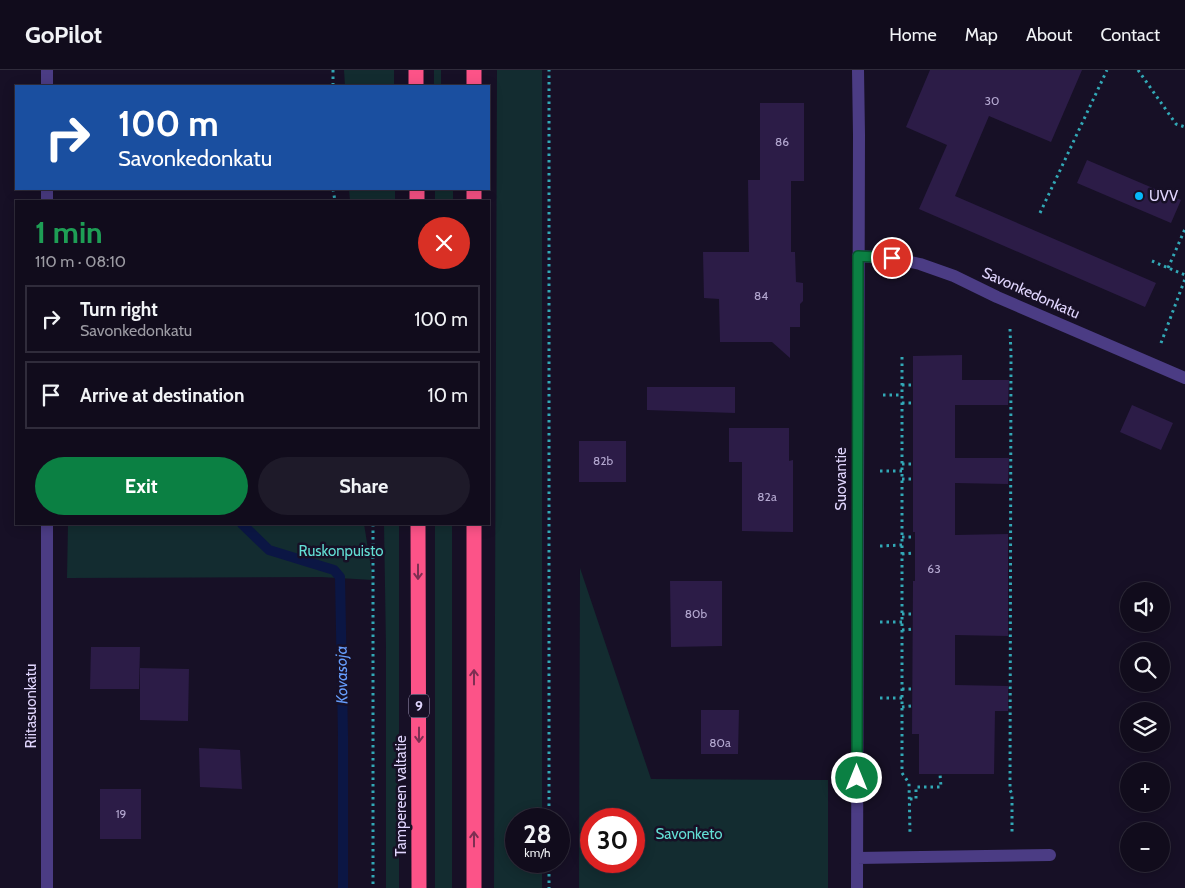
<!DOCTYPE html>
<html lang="en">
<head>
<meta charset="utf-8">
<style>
	:root { --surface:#110c1c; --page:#1e1a29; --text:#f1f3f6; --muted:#9c9ba3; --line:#302c3b; --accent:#0b8043 }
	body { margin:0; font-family:Cabin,sans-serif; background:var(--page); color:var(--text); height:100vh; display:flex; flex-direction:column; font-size:19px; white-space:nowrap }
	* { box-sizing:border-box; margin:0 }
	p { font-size:16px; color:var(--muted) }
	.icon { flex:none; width:28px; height:28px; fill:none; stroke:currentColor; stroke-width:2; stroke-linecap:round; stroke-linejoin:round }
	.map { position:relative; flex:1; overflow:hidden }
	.side { position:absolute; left:15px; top:130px; width:475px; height:325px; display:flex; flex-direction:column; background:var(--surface); border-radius:0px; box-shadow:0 2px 12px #0003,0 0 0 1px var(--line) }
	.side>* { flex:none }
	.guide { position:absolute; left:15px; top:15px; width:475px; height:105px; border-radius:0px; box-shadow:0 2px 12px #0003,0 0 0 1px var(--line); background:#1a4fa0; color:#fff; overflow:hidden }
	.tools { position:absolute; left:1120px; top:512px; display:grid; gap:10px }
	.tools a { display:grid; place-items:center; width:50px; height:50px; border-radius:50%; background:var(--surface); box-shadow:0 2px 12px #0003,0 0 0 1px var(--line); font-size:25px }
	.speed { position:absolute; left:505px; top:738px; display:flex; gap:10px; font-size:25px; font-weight:700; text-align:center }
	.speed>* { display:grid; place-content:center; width:65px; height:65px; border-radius:50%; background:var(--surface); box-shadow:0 2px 12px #0003,0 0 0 1px var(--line); line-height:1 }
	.speed small { font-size:12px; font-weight:400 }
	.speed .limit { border:8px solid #d22; background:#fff; color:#111 }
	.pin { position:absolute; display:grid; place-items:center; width:42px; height:42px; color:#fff; margin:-21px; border:2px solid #fff; border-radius:50%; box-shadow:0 1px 5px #0007 }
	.me { position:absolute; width:55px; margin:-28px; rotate:0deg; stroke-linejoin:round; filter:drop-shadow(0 0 4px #0008) }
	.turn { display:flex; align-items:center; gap:18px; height:105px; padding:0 20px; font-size:22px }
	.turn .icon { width:65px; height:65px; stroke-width:2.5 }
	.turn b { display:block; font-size:35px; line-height:42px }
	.round { display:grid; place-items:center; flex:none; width:52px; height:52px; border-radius:26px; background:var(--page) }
	.overview { display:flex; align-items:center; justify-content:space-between; height:85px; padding:0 20px }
	h1 { font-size:30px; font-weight:700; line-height:38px; color:#1e9e55 }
	.cta { display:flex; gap:10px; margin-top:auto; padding:10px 20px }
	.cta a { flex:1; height:58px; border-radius:30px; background:var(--accent); color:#fff; font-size:20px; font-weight:700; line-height:58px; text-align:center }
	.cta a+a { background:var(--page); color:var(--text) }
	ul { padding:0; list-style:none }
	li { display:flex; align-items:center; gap:15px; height:68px; margin:0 10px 8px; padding:0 10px; border:2px solid var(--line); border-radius:0px }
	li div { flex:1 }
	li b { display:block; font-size:19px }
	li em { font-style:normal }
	header { display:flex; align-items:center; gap:30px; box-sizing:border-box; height:70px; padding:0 25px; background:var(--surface); border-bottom:1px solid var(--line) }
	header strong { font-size:24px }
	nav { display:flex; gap:28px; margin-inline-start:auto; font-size:18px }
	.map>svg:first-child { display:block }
	.green { fill:#132c30; fill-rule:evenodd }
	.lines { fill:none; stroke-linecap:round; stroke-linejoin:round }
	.stream { stroke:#0b1644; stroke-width:10 }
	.building { fill:#2c1c47 }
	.path { stroke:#32a8b6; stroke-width:3; stroke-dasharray:2.5 4; stroke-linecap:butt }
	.minor { stroke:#4b3c84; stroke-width:12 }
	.highway { stroke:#fc5388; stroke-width:15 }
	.oneway { stroke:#7e2e52 }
	.route-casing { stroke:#07532c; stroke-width:12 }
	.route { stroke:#0b8043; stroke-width:9 }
	.poi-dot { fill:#06b8fa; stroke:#171026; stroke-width:2 }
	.labels { text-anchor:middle; stroke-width:5; stroke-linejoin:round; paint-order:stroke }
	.number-label { font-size:12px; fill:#b4a8d0 }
	.shield { fill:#171026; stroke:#a49bbd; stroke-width:1 }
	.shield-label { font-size:14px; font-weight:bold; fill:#e1d6fe }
	.poi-label { font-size:15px; fill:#e1d6fe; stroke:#171026; text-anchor:start }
	.street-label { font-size:15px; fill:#e1d6fe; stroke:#171026 }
	.park-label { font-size:15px; fill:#62ded4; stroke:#171026 }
	.water-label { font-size:16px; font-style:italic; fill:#669dfc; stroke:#171026 }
</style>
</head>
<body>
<header>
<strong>GoPilot</strong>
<nav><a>Home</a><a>Map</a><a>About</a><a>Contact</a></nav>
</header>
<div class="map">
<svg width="1185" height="818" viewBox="0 0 1185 818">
	<rect width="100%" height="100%" fill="#171026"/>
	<path class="green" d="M 344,0 L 394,0 L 394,16 L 345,16 Z
		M 434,0 L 441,0 L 441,16 L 434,16 Z
		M 497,0 L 542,0 L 542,749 L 516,749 L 516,791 L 542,791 L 542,818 L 494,818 Z
		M 349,119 L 395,119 L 395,131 L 350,131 Z
		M 435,119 L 453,119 L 453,131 L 435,131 Z
		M 68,454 L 364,454 L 373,510 L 321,507 L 67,508 Z
		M 384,454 L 399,454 L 399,818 L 386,818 L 386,578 Z
		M 435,454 L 452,454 L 452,818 L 435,818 Z
		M 580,498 L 651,709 L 828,710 L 828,818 L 579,818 ZM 591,749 L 634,749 L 634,791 L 591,791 Z"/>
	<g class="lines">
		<path class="stream" d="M 242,454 L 269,480 L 334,500 L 340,507 L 343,666 L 343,818"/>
	</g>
	<path class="building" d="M 930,0 L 1082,0 L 1051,72 L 989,46 L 955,126 L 1156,213 L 1145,237 L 919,139 L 947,75 L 906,57 Z
		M 760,33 L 804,33 L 804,111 L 791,111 L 791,182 L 795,182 L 796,212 L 803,213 L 803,231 L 800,234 L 800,257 L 790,257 L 790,288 L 772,272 L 720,272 L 719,229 L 704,228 L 703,182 L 749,182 L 748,110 L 760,110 Z
		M 1087,90 L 1181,130 L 1171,153 L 1077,113 Z
		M 962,285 L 962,310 L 1009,310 L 1008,335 L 955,335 L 955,388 L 1009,388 L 1008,414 L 955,413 L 955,465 L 1008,464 L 1008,566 L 955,565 L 955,615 L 1008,616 L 1008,641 L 995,641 L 994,704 L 919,704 L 919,664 L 912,664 L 913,511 L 915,511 L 915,462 L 913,462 L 913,286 Z
		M 647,317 L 735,317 L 735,343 L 647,340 Z
		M 1132,335 L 1173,353 L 1161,380 L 1120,362 Z
		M 729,358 L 789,358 L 789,391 L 793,390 L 793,462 L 742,461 L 742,392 L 729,392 Z
		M 579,371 L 626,371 L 626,412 L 579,412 Z
		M 670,511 L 722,511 L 722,576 L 671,577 Z
		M 91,577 L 140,577 L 139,619 L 90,619 Z
		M 140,598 L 189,599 L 188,651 L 140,650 Z
		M 701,640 L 739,640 L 738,684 L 701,684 Z
		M 199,678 L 240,680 L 242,719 L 200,717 Z
		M 100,719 L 141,719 L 141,769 L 100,769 Z"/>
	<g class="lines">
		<path class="path" d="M 333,0 L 333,16
			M 1138,0 L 1176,54 L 1185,57
			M 333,119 L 335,131
			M 1040,143 L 1107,0
			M 1152,191 L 1185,205
			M 1168,198 L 1185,159
			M 1010,259 L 1011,285 L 1010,720 L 1012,724 L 1012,762
			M 1161,273 L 1185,209
			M 902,287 L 902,703 L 909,713 L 910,764
			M 902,315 L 913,315
			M 883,325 L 902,325
			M 902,333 L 913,333
			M 902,394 L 913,394
			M 880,401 L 902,401
			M 902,409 L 913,409
			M 373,454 L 373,818
			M 902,467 L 913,467
			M 880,476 L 902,475
			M 902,484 L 913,483
			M 902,544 L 912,544
			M 880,552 L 902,552
			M 902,560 L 913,559
			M 902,619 L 912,619
			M 880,628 L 902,628
			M 902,637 L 912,636
			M 910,729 L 916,729 L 916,717 L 941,717 L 940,704
			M 549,749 L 549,0
			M 549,791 L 549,818"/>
		<path class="minor" d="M 47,0 L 47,16
			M 47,119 L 47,131
			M 858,186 L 892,188 L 920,194 L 954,206 L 997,227 L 1185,308
			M 47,454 L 47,818
			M 857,788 L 1050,785
			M 857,818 L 859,65 L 858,0"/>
		<path class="highway" d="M 416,0 L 416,16
			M 474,16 L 474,0
			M 417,119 L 417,131
			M 474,131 L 474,119
			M 418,454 L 419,818
			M 474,818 L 474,454"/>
	</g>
	<defs><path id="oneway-shaft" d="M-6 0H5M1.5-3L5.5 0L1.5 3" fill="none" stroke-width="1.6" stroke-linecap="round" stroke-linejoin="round" transform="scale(1.25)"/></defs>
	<g class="oneway">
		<use href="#oneway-shaft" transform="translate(418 502) rotate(90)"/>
		<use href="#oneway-shaft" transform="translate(474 607) rotate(-90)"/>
		<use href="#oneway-shaft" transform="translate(419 665) rotate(90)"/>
		<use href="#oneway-shaft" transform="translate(474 769) rotate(-90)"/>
	</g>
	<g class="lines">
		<defs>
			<path id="route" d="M 857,708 L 858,186 L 892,188"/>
		</defs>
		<use href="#route" class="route-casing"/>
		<use href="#route" class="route"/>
	</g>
	<circle class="poi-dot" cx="1139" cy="126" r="5"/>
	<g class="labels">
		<g class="number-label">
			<text x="992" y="35">30</text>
			<text x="782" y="76">86</text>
			<text x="761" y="230">84</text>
			<text x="603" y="395">82b</text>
			<text x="767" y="431">82a</text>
			<text x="934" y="503">63</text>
			<text x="696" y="548">80b</text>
			<text x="720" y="677">80a</text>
			<text x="121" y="748">19</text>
		</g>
		<rect class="shield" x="409" y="624.5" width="20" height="23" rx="4"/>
		<g class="shield-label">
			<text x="419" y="641">9</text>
		</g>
		<g class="poi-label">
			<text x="1149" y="131">UVV</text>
		</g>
		<g class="street-label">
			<text transform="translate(1031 223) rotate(24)" y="5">Savonkedonkatu</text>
			<text transform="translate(841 409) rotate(-90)" y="5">Suovantie</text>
			<text transform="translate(31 636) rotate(-90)" y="5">Riitasuonkatu</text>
			<text transform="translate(401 726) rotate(-90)" y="5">Tampereen valtatie</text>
		</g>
		<g class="park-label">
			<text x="341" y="486">Ruskonpuisto</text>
			<text x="689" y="769">Savonketo</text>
		</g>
		<g class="water-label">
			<text transform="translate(341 605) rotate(-91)" y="6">Kovasoja</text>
		</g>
	</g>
</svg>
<div class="tools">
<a><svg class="icon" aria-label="sound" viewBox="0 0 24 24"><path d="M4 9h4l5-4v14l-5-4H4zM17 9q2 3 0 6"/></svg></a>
<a><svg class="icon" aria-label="search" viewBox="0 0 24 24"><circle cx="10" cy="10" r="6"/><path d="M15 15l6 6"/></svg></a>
<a><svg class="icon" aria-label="layers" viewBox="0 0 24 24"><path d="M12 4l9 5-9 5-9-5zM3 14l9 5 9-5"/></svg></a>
<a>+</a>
<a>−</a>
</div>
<div class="speed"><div>28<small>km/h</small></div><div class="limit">30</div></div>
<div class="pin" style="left:892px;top:188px;background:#d93025"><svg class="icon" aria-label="arrive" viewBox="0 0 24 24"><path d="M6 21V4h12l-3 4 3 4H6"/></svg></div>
<svg class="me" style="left:857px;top:708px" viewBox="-20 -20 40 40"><circle r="17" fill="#0b8043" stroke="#fff" stroke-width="3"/><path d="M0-11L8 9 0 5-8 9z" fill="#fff"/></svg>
<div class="guide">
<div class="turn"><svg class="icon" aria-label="right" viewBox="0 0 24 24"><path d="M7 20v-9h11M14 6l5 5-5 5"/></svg><div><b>100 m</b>Savonkedonkatu</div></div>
</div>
<section class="side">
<div class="overview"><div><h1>1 min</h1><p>110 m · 08:10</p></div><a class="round" style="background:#d93025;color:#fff"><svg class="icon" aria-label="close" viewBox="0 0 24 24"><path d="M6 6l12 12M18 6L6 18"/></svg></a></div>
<ul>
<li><svg class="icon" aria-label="right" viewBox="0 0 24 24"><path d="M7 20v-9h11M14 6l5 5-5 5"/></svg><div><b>Turn right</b><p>Savonkedonkatu</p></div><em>100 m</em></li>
<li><svg class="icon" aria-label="arrive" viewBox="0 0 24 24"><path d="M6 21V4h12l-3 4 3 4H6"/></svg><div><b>Arrive at destination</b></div><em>10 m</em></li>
</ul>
<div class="cta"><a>Exit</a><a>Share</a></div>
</section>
</div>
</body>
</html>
